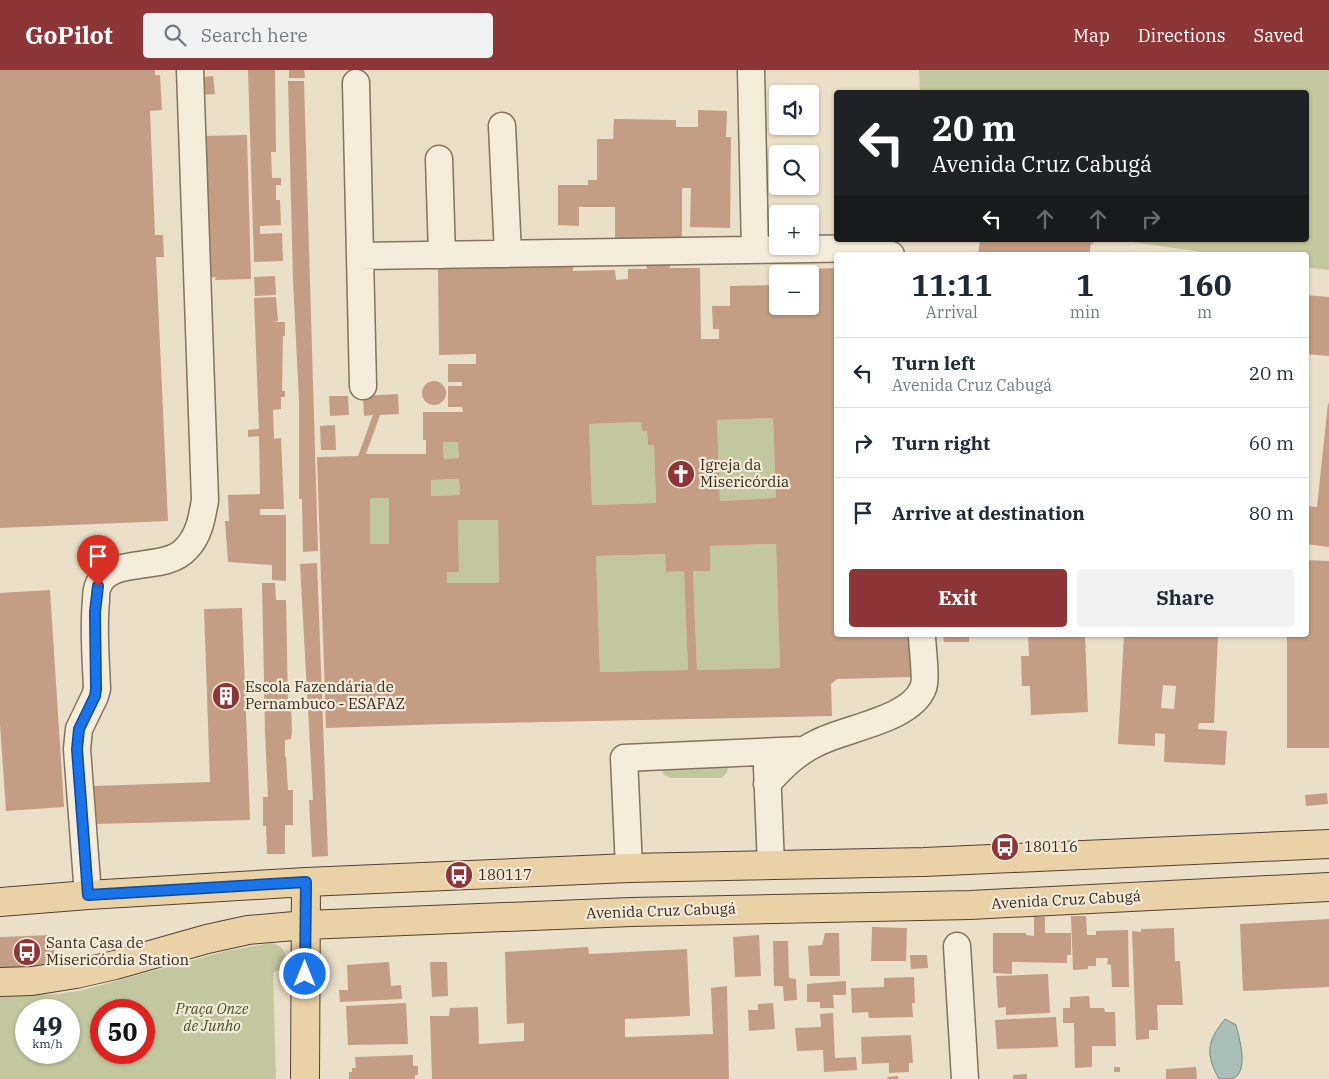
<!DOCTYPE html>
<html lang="en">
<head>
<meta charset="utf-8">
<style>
	:root { --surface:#fff; --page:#f2f2f3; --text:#1f2937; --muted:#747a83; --line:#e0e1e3; --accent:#8d3639 }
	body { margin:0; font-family:"IBM Plex Serif",serif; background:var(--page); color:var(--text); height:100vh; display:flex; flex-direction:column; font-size:19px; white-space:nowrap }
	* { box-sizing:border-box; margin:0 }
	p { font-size:16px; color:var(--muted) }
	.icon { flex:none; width:28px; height:28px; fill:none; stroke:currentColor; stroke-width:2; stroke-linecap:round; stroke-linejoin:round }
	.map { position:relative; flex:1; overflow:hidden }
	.details { position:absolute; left:834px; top:182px; width:475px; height:385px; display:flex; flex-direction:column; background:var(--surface); border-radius:5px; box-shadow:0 1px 4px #0004 }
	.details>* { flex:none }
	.top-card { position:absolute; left:834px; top:20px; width:475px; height:152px; border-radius:5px; box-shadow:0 1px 4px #0004; background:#202124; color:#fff; overflow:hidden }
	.fabs { position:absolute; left:769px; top:15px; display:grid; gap:10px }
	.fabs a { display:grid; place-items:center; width:50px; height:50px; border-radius:5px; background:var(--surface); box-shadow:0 1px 4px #0004; font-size:25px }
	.speed { position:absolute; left:15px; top:929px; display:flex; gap:10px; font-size:25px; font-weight:700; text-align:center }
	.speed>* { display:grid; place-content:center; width:65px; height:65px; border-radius:50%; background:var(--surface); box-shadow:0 1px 4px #0004; line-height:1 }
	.speed small { font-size:12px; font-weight:400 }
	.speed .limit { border:8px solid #d22; background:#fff; color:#111 }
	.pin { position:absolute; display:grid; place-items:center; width:42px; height:42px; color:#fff; margin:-51px -21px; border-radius:50% 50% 50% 0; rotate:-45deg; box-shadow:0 0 5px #0007 }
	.pin .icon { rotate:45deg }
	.me { position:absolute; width:55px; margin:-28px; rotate:0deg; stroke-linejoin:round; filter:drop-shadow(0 0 4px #0008) }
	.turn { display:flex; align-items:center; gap:18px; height:105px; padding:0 15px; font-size:22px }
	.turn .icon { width:65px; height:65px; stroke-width:2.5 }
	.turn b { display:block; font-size:35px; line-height:42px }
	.lanes { display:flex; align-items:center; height:48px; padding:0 15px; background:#0003; justify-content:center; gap:25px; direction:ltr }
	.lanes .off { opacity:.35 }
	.eta { display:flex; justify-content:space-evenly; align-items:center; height:85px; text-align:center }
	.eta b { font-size:30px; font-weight:800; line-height:35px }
	.action { display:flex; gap:10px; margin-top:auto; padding:10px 15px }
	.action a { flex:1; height:58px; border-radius:5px; background:var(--accent); color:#fff; font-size:20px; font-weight:800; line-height:58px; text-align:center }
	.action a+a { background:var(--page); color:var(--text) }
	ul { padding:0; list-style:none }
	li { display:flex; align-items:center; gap:15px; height:70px; padding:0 15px; border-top:1px solid var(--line) }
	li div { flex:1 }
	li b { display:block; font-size:19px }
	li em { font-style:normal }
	header { display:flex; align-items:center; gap:30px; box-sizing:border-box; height:70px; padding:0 25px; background:var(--accent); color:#fff }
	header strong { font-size:24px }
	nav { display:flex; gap:28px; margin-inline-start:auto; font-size:18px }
	.search { width:350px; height:45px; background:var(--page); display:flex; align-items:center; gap:12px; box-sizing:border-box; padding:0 18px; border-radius:5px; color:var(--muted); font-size:19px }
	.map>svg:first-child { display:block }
	.green { fill:#c3c79e; fill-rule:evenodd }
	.water { fill:#a9bfb8; stroke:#718c85 }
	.building { fill:#c49d83; fill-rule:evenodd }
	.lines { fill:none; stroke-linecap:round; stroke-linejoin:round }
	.minor-casing { stroke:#847360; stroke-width:29 }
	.major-casing { stroke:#534133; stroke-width:30 }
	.minor { stroke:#f5eddc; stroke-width:26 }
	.major { stroke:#e8d2a6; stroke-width:28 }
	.route-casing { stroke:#114b97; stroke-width:12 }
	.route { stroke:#1a73e8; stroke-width:9 }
	.labels { text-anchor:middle; stroke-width:4.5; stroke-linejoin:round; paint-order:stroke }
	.poi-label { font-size:15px; fill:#372b22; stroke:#f2ead8; text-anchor:start }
	.street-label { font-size:15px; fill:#372b22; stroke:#f2ead8 }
	.park-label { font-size:15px; font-style:italic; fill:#48512b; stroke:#f2ead8 }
</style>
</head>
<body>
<header>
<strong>GoPilot</strong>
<div class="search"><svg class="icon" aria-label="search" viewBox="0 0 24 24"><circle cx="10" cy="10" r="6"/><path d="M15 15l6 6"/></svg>Search here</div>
<nav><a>Map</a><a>Directions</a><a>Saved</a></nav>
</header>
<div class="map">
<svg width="1329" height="1009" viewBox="0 0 1329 1009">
	<rect width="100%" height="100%" fill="#eadfc9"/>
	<path class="green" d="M 919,0 L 1329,0 L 1329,200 L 1306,197 L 1306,185 L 1222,185 L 1119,170 L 1306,170 L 1306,22 L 920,22 Z
		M 773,348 L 776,428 L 720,431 L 717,350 Z
		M 641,352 L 642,361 L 647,361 L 648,375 L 654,375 L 656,433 L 592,435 L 589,354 Z
		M 443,372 L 458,372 L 459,388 L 444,389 Z
		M 459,409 L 460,425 L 431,426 L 431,410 Z
		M 370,428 L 389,428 L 389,474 L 370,474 Z
		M 458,450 L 498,450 L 499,513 L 447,513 L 447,502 L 459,501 Z
		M 776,474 L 780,598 L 697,600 L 693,501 L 710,500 L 710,476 Z
		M 665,484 L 666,502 L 684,501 L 688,600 L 600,602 L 596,486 Z
		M 725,693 L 728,698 L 727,703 L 721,708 L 671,708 L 664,705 L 662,700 L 664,695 Z
		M 271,873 C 290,876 290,898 273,903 L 276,1009 L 0,1009 L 0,926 L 56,924 L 79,921 L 226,881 ZM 26,940 L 69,940 L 69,982 L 26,982 ZM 101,940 L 144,940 L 144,982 L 101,982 Z"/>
	<path class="water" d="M 1225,949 L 1236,955 C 1239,967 1249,1000 1234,1008 C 1230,1009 1224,1009 1219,1009 C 1205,984 1207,971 1225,949 Z"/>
	<path class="building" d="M 0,0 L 155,0 L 155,5 L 160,5 L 162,40 L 150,41 L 155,165 L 163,165 L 164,187 L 156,187 L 168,451 L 0,458 Z
		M 248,0 L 275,0 L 276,82 L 271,82 L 272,108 L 281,108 L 281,115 L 276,115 L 276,130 L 280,130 L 281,155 L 260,156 L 260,164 L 282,163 L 283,191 L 254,192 Z
		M 289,0 L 304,0 L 305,8 L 289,8 Z
		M 213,6 L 215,24 L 203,25 L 202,7 Z
		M 288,11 L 304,11 L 318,481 L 303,482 L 302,429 L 299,429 L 299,330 L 293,211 Z
		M 698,40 L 727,41 L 726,67 L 731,67 L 730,158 L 690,157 L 691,118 L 682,118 L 682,170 L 615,169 L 615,137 L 579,137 L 579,156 L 558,155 L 558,115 L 588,115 L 588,110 L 597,110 L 597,69 L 613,69 L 614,49 L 676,50 L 676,57 L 698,57 Z
		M 247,65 L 251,209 L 215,210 L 216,207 L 206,208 L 202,66 Z
		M 980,170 L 1094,170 L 1093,174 L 1091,173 L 1089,185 L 978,185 Z
		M 646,193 L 670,193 L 670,198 L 700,198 L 701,269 L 719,269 L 719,259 L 713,259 L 712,236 L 730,236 L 730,216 L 778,215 L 778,236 L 781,236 L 781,240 L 815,239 L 813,199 L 836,198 L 836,565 L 910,565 L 911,607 L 837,609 L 831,614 L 832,646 L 444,654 L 326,658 L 317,387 L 358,386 L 373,345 L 364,346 L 363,326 L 398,324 L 399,344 L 380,345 L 366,384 L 426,384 L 426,370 L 423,370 L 423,342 L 463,342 L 462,337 L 448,337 L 448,316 L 462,316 L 462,312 L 448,312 L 448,294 L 476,294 L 476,284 L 439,285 L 438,198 L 573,196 L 573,201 L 615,200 L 616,210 L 628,209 L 628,199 L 647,199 ZM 773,348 L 776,428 L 720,431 L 717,350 ZM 641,352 L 642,361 L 647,361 L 648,375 L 654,375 L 656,433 L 592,435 L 589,354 ZM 443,372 L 458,372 L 459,388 L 444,389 ZM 459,409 L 460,425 L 431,426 L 431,410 ZM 370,428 L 389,428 L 389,474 L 370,474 ZM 458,450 L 498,450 L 499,513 L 447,513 L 447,502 L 459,502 ZM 776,474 L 780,598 L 697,600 L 693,501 L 710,501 L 710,476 ZM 665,484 L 666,502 L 684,501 L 688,600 L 600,602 L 596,486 Z
		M 275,206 L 276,225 L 255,226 L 254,207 Z
		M 1306,225 L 1329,227 L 1329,286 L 1306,284 Z
		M 276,227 L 278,251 L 272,252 L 285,252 L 285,266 L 283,266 L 282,321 L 285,321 L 285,327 L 281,327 L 281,339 L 273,340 L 274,369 L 281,368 L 284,439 L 260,439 L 260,445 L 286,445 L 286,511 L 272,510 L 272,495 L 228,492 L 225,451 L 229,451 L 228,425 L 260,424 L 259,366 L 248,367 L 248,360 L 259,359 L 254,228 Z
		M422 323a12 12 0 1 1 24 0a12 12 0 1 1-24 0Z
		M 329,326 L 348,326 L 349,345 L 330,346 Z
		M 1328,333 L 1329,334 L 1329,477 L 1306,474 L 1306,436 L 1317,437 Z
		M 335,355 L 336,380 L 321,380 L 320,356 Z
		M 1306,490 L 1329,491 L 1329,678 L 1287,678 L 1287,565 L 1306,565 Z
		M 317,493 L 328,786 L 312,787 L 309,730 L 313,730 L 300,494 Z
		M 262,513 L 275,513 L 276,530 L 286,530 L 288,633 L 291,632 L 292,661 L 291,669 L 285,670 L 285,687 L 286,687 L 288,720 L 293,720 L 293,755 L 285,755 L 285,784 L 267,784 L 266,756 L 263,756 L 263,727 L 268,727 L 265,661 Z
		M 50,520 L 64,737 L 6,741 L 0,654 L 0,523 Z
		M 242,538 L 250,750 L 96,754 L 94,716 L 210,712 L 204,539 Z
		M 943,565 L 969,565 L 969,572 L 944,572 Z
		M 1028,565 L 1085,565 L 1088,642 L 1031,645 L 1030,616 L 1022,616 L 1021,586 L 1029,586 Z
		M 1124,565 L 1164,565 L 1164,567 L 1178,566 L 1178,565 L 1218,565 L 1214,653 L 1199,653 L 1198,659 L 1227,661 L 1225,695 L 1164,692 L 1165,664 L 1155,663 L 1155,676 L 1118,674 ZM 1163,615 L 1176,616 L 1174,639 L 1161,638 Z
		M 1327,723 L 1328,734 L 1306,736 L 1305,725 Z
		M 1034,846 L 1045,847 L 1045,863 L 1071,863 L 1071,885 L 1067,885 L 1067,893 L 1012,892 L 1012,904 L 993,903 L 993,863 L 1026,863 L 1026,865 L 1034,866 Z
		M 1071,846 L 1086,846 L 1087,865 L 1096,865 L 1096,861 L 1128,860 L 1129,917 L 1112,917 L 1111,895 L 1107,894 L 1108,888 L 1096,888 L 1096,896 L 1088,896 L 1088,899 L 1073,900 Z
		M 1329,849 L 1329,917 L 1243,921 L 1240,854 Z
		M 872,857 L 907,858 L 906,891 L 871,891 Z
		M 1174,858 L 1175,891 L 1180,891 L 1183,935 L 1157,935 L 1158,960 L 1149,960 L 1149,969 L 1136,970 L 1132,861 L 1141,862 L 1141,859 Z
		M 825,863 L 839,863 L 840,906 L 810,906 L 808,876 L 822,875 Z
		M 53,865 L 55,898 L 0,899 L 0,867 Z
		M 759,865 L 761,906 L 735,907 L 733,867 Z
		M 773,871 L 788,871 L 789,908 L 796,909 L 797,930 L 784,931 L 783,916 L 774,916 Z
		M 588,877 L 589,884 L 687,879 L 690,946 L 625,949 L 625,967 L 713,964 L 711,918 L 727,916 L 729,1009 L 432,1009 L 430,946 L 449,946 L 450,938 L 478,937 L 479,974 L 524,971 L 524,953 L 507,954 L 505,882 Z
		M 910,885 L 927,885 L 928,898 L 911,899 Z
		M 389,892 L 391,916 L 401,915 L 402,929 L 340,932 L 339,920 L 348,920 L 347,895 Z
		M 430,892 L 447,892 L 448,926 L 432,927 Z
		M 1048,904 L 1050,943 L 1006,945 L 1006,937 L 998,938 L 996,906 Z
		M 914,907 L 915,933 L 912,933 L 913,947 L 869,948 L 868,942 L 852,943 L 851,918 L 884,917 L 884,908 Z
		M 846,911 L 846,925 L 833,925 L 834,938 L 820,938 L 820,932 L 807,932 L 807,914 Z
		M 1089,926 L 1090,938 L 1104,938 L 1105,942 L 1115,942 L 1116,976 L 1092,976 L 1092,997 L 1075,998 L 1074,953 L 1063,953 L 1063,938 L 1070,938 L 1070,927 Z
		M 406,933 L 408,974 L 348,975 L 346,936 Z
		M 773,933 L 775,959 L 749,961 L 748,940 L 758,940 L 758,934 Z
		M 833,943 L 835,988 L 856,987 L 857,1000 L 824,1002 L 823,980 L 797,981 L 795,958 L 821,957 L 820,944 Z
		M 1056,947 L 1058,977 L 997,979 L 995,950 Z
		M 911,965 L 913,993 L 909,993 L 909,1002 L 889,1003 L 889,993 L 862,994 L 861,967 Z
		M 413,985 L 413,996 L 418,996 L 418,1005 L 415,1005 L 415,1009 L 349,1009 L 349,1002 L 352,1002 L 352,998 L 356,998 L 355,987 Z
		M 1114,997 L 1120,997 L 1120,1002 L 1114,1002 Z
		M 1196,997 L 1197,1009 L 1166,1009 L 1166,999 Z
		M 1027,1004 L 1027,1009 L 1013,1009 L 1013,1005 Z
		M 898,1006 L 898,1009 L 888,1009 L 887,1007 Z"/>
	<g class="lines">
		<defs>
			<path id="minor" d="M 751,0 L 755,180
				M 356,13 L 363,316
				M 502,56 L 508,184
				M 439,89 L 442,185
				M 360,186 L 875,178 L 891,185
				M 767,698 L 771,795
				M 767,714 C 782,697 796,683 817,673 C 845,658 911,650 923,618 C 927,610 922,576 922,565
				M 629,798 L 624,688 L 802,680
				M 88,825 L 77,679 L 79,659 L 95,626 L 97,619 C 96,590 93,560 96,531 C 96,527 96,520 98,516 C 110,485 165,503 186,479 C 199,466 202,448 205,430 L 190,0
				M 957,876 L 965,1009"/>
			<path id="major" d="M 0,832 L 88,825 L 306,812 L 629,798 L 924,792 L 1329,774
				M 0,912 L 32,911 L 76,904 L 115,895 L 207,869 L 248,860 L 306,855 L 631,842 L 970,835 L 1329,817
				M 305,1009 L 306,812"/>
		</defs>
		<use href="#minor" class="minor-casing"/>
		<use href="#major" class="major-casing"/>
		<use href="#minor" class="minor"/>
		<use href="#major" class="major"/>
	</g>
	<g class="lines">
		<defs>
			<path id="route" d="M 98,516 L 95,542 L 96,619 L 95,626 L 79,659 L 77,679 L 88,825 L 306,812 L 305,904"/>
		</defs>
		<use href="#route" class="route-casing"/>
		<use href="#route" class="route"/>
	</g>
	<defs>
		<symbol id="church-disc" viewBox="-11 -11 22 22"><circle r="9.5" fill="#8d3639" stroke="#f2ead8"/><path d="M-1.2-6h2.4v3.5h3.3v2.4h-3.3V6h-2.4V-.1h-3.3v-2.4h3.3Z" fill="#fff"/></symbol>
		<symbol id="building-disc" viewBox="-11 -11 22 22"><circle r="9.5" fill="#8d3639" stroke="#f2ead8"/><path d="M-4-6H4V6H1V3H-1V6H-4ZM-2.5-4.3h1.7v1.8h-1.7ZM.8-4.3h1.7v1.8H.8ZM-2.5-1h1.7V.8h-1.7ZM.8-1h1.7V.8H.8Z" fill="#fff"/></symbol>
		<symbol id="bus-disc" viewBox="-11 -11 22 22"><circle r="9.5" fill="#8d3639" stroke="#f2ead8"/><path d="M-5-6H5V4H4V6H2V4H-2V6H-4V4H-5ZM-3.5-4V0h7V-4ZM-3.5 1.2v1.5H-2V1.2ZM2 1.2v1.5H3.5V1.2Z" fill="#fff"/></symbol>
	</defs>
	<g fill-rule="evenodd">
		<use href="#church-disc" x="665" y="388" width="32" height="32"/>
		<use href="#building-disc" x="210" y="610" width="32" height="32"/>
		<use href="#bus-disc" x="989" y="761" width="32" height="32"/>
		<use href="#bus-disc" x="443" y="789" width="32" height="32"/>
		<use href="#bus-disc" x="11" y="866" width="32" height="32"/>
	</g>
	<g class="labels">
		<g class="poi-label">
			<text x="700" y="400">Igreja da<tspan x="700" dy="17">Misericórdia</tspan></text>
			<text x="245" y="622">Escola Fazendária de<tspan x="245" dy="17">Pernambuco - ESAFAZ</tspan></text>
			<text x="1024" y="782">180116</text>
			<text x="478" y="810">180117</text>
			<text x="46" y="878">Santa Casa de<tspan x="46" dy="17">Misericórdia Station</tspan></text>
		</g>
		<g class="street-label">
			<text transform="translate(1066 830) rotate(-3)" y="5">Avenida Cruz Cabugá</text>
			<text transform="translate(661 841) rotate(-2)" y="5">Avenida Cruz Cabugá</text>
		</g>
		<g class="park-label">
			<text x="212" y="944">Praça Onze<tspan x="212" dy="17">de Junho</tspan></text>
		</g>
	</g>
</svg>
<div class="fabs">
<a><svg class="icon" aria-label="sound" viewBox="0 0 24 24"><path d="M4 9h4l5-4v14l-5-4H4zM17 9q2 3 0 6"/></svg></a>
<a><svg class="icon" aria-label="search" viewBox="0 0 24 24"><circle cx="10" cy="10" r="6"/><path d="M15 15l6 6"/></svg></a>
<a>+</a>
<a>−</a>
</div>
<div class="speed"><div>49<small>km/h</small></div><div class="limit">50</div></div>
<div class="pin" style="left:98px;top:516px;background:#d93025"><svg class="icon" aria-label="arrive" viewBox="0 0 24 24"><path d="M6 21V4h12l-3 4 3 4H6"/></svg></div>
<svg class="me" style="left:305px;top:904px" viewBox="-20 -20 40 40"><circle r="17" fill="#1a73e8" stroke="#fff" stroke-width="3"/><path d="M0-11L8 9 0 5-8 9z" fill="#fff"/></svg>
<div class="top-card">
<div class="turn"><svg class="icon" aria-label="left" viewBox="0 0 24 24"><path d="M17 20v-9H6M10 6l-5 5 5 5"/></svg><div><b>20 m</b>Avenida Cruz Cabugá</div></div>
<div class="lanes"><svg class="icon" aria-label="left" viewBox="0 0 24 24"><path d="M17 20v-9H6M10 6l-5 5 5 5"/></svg><svg class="icon off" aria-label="ahead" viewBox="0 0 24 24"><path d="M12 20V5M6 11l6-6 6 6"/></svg><svg class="icon off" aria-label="ahead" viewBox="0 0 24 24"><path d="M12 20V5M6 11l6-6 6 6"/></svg><svg class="icon off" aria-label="right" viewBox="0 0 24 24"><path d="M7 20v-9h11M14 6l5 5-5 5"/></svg></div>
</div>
<section class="details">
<div class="eta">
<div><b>11:11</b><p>Arrival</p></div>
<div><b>1</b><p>min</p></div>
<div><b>160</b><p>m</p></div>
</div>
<ul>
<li><svg class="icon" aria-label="left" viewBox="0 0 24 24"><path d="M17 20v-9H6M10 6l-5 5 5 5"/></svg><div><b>Turn left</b><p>Avenida Cruz Cabugá</p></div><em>20 m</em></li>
<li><svg class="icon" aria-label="right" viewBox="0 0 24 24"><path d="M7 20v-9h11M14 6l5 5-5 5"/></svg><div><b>Turn right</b></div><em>60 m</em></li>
<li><svg class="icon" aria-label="arrive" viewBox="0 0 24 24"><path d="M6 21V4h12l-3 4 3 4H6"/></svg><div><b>Arrive at destination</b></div><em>80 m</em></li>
</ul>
<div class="action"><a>Exit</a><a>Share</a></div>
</section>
</div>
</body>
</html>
